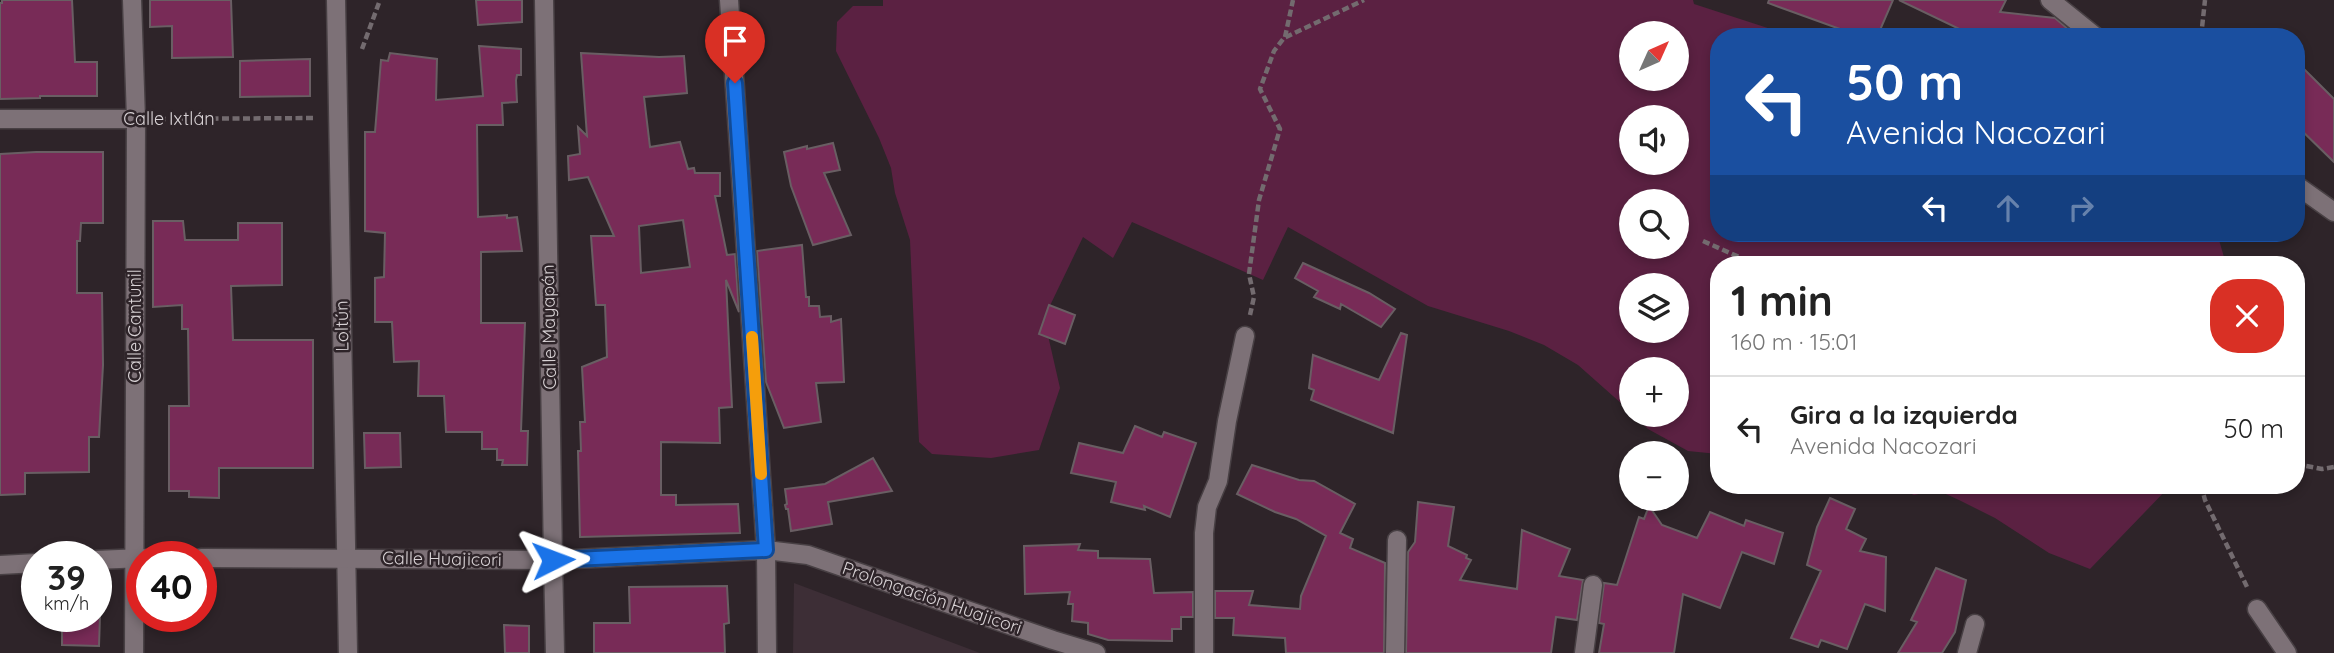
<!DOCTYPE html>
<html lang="es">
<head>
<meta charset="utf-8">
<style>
	:root { --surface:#fff; --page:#f6f6f6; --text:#222; --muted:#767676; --line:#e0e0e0 }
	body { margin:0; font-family:Quicksand,sans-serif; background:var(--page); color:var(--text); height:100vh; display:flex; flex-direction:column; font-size:26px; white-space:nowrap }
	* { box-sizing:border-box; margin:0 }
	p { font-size:23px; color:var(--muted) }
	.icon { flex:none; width:38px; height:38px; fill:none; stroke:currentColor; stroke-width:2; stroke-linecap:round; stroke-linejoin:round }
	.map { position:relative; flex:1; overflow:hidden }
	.panel { position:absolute; left:1710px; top:256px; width:595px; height:238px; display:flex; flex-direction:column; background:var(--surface); border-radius:28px; box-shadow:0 4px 10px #0003 }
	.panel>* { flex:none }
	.guide { position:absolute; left:1710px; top:28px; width:595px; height:214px; border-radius:28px; box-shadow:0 4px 10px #0003; background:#1a4fa0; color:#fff; overflow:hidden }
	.needle { width:46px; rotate:45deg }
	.buttons { position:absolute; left:1619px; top:21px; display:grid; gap:14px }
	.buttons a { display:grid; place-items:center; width:70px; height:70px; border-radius:50%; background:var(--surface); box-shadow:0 4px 10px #0003; font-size:35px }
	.speed { position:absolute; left:21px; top:541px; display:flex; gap:14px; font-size:35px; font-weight:700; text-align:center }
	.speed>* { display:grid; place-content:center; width:91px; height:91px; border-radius:50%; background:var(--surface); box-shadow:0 4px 10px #0003; line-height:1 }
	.speed small { font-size:18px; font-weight:400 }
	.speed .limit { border:10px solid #d22; background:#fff; color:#111 }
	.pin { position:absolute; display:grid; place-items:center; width:60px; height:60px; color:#fff; margin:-72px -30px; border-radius:50% 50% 50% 0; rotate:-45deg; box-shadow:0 0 7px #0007 }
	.pin .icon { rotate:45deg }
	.me { position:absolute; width:77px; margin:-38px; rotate:87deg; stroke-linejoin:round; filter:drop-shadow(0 0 5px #0008) }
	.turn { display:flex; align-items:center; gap:24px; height:147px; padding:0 21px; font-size:32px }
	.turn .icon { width:91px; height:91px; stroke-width:2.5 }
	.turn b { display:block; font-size:49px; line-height:60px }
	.lanes { display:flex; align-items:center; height:66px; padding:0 21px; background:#0003; justify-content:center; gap:35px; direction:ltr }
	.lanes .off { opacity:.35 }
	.round { display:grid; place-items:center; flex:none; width:74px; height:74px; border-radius:28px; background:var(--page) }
	.headline { display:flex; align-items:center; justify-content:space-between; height:119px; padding:0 21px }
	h1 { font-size:42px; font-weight:700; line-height:52px }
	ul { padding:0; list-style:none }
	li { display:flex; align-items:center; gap:21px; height:105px; padding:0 21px; border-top:2px solid var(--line) }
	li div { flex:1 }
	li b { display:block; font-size:26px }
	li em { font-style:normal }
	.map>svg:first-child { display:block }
	.built { fill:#3d2e36 }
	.green { fill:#5b2142; fill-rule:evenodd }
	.building { fill:#782b57; stroke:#695e63; stroke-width:2; fill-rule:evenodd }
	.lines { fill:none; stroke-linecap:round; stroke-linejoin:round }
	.minor-casing { stroke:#484044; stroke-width:21 }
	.tertiary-casing { stroke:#484044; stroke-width:21 }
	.path { stroke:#736b6f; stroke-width:4.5; stroke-dasharray:7 3.5; stroke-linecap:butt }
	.minor { stroke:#7d7177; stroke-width:18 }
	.tertiary { stroke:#7d7177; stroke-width:18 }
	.route-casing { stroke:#114b97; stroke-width:18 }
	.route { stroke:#1a73e8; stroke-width:12 }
	.slow { stroke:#f59e0b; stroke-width:12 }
	.labels { text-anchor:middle; stroke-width:5; stroke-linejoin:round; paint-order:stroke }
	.street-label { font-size:18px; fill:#d8d2d5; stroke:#2e2429 }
</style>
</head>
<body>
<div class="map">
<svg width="2334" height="653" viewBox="0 0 2334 653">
	<rect width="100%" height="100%" fill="#2e2429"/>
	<path class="built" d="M 794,583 L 980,653 L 793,653 Z"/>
	<path class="green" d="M 883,0 L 1693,0 L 1694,4 L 1795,37 L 1718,37 L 1718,233 L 2032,233 L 2039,239 L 2044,233 L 2217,233 L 2226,264 L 1718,264 L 1718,454 L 1688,451 L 1648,429 L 1634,415 L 1676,415 L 1676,369 L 1631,369 L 1631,412 L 1578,365 L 1544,345 L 1509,331 L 1428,306 L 1288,227 L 1263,280 L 1132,222 L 1113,258 L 1083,237 L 1044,318 L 1060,388 L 1039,450 L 991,458 L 932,454 L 919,442 L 910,240 L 895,193 L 891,168 L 879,138 L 836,51 L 837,22 L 853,6 L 883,6 ZM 1631,33 L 1676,33 L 1676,79 L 1631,79 ZM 1631,117 L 1676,117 L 1676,163 L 1631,163 ZM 1631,201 L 1676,201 L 1676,247 L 1631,247 ZM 1631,285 L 1676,285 L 1676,331 L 1631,331 Z
		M 1890,485 L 2171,485 L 2090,569 L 2049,553 L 1995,518 L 1959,500 L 1937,490 L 1914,495 Z"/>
	<path class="building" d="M 2,0 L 72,0 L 75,62 L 97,62 L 97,96 L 40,96 L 40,98 L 0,99 L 0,3 L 2,3 Z
		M 150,0 L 231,0 L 233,57 L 172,58 L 172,26 L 150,27 Z
		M 476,0 L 522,0 L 522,22 L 478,25 Z
		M 1769,0 L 1893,0 L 1877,37 L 1862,37 L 1768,3 Z
		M 1899,0 L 2006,0 L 2000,12 L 2055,18 L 2077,37 L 1976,37 Z
		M 479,46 L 521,49 L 521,75 L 517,75 L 516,80 L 517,102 L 502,103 L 503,125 L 477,125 L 478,217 L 507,215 L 507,218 L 517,217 L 522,251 L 481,252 L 481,323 L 525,323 L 521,431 L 528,431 L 527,465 L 502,465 L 503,460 L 497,460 L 497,449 L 482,449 L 482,432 L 446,432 L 444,396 L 418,396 L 419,361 L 394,362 L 392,322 L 375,322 L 375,278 L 384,277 L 385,233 L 365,231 L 365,132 L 375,132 L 381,60 L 388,61 L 390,53 L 437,59 L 436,100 L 483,96 Z
		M 581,53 L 659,57 L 684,56 L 687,93 L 644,97 L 650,147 L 680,142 L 688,169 L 694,168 L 695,173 L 720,173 L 720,196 L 715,196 L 727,255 L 735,254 L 739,312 L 726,280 L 732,407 L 719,408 L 720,443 L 661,442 L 661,495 L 676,495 L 676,505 L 738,504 L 740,533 L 580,537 L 578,451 L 581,451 L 580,422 L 585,422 L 582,367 L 607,357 L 605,305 L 596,305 L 591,236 L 614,236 L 588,177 L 569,180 L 568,156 L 580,154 L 578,127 L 587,136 ZM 683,220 L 690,267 L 641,273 L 639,226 Z
		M 310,59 L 310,96 L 240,97 L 240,61 Z
		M 2296,61 L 2334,99 L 2334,162 L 2296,125 Z
		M 833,143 L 840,170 L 824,173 L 851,235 L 813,245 L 791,186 L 784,152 L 807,146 L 807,149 Z
		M 36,152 L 103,152 L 103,223 L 81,223 L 80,241 L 77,241 L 77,293 L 102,293 L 103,365 L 99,437 L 89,437 L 89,472 L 25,473 L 25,494 L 0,495 L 0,154 Z
		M 153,221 L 183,221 L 185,240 L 238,240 L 238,223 L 282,223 L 282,285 L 231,286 L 233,340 L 313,340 L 313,468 L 219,468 L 219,498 L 189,497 L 189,491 L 169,491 L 169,406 L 189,406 L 188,329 L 182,329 L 182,305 L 153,307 Z
		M 802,245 L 806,297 L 809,297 L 809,306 L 819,306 L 820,317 L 831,316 L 831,322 L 841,319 L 844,382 L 816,383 L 821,422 L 784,428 L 766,382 L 757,251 Z
		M 1303,263 L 1369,293 L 1395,309 L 1381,327 L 1341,304 L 1340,309 L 1314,297 L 1318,291 L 1295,278 Z
		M 1049,305 L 1075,315 L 1065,344 L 1039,334 Z
		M 1401,333 L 1407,335 L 1393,433 L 1311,400 L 1314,390 L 1309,388 L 1313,355 L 1379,380 Z
		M 1135,426 L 1162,437 L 1164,432 L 1196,443 L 1170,517 L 1144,506 L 1145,510 L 1111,502 L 1116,482 L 1071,473 L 1079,443 L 1123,453 Z
		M 364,433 L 400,433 L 401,467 L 365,468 Z
		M 873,458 L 892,491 L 828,502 L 832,524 L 791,531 L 788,509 L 786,509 L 785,505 L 787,504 L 785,489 L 825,484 Z
		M 1252,465 L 1299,480 L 1314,481 L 1355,504 L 1340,533 L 1353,539 L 1350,548 L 1385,563 L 1384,653 L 1286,653 L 1285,638 L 1233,635 L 1234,618 L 1215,618 L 1215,591 L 1253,591 L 1249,605 L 1300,609 L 1301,596 L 1326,536 L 1296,519 L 1275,512 L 1237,494 Z
		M 1830,498 L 1855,509 L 1846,529 L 1866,539 L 1860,551 L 1886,557 L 1885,611 L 1865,604 L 1847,649 L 1821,640 L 1818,647 L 1791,638 L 1821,571 L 1807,565 L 1817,527 Z
		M 1418,502 L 1454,507 L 1448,546 L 1467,555 L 1466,558 L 1471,560 L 1460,580 L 1517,589 L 1522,530 L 1570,549 L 1559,576 L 1583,580 L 1577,620 L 1556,617 L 1551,653 L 1406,653 L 1408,552 L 1415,542 Z
		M 1649,506 L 1662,525 L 1697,538 L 1710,512 L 1744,526 L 1746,520 L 1783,533 L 1774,564 L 1742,552 L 1720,608 L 1683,594 L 1674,653 L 1599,653 L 1604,624 L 1599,623 L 1604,583 L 1617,585 L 1639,517 L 1644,519 Z
		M 1080,544 L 1078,550 L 1098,551 L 1098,558 L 1150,559 L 1154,593 L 1193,592 L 1193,617 L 1181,617 L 1181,629 L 1172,629 L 1172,641 L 1108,640 L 1088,634 L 1088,623 L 1072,621 L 1073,604 L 1068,604 L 1070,592 L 1025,594 L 1024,546 Z
		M 1936,568 L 1966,580 L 1955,632 L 1942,653 L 1898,653 L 1917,622 L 1911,620 Z
		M 727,586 L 729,623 L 724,624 L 725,653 L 594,653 L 594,623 L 630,623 L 629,587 Z
		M 62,616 L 100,616 L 99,646 L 62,645 Z
		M 504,625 L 529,626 L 529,653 L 505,653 Z"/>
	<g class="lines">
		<defs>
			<path id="minor" d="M 132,0 L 136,119 L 134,653
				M 336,0 L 348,653
				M 729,0 L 766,550 L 808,555 L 1053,640 L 1096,653
				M 2050,0 L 2096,37
				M 0,119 L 136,119
				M 2296,185 L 2334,212
				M 553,560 L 555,653
				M 2257,609 L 2287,653
				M 1204,653 L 1204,533 L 1207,507 L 1218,481 L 1227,421 L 1245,336
				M 1395,653 L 1397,540
				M 1584,653 L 1593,585
				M 1967,653 L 1975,624"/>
			<path id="tertiary" d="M 544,0 L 553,560
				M 201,558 L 553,560 L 766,550 L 767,653
				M 96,560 L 142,558
				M 0,565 L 37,563"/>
		</defs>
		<use href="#minor" class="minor-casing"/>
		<use href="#tertiary" class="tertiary-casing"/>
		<path class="path" d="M 1285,37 L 1293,0
			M 2201,37 L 2205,0
			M 362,49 L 380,0
			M 159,119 L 315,118
			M 1703,241 L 1755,264
			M 1250,315 L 1254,297 L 1249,274 L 1259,200 L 1280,129 L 1260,89 L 1274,51 L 1284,38 L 1364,0
			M 2296,464 L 2322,469 L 2334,467
			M 2201,485 L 2205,500 L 2248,589"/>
		<use href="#minor" class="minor"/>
		<use href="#tertiary" class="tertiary"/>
	</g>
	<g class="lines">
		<defs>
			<path id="route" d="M 553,560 L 766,550 L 735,83"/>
		</defs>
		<use href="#route" class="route-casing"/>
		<use href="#route" class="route"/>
		<path class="slow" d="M 752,337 L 761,474"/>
	</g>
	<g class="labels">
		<g class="street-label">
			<text x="169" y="125">Calle Ixtlán</text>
			<text transform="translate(135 326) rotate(-90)" y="6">Calle Cantunil</text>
			<text transform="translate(342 326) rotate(-91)" y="6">Loltún</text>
			<text transform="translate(549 327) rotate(-91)" y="6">Calle Mayapán</text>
			<text transform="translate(442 559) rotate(1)" y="6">Calle Huajicori</text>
			<text transform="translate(932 598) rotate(19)" y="6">Prolongación Huajicori</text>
		</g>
	</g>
</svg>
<div class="buttons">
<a><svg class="needle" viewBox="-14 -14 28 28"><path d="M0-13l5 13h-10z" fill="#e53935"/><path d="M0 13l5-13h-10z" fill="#767676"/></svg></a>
<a><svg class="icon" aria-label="sound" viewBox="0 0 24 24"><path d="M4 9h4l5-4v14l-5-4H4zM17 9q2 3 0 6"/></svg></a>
<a><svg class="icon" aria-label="search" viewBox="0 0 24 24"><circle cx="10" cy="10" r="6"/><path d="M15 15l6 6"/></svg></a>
<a><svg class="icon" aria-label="layers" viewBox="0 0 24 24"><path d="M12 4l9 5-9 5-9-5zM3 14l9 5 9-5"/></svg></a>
<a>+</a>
<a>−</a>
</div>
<div class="speed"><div>39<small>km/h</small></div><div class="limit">40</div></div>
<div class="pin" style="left:735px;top:83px;background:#d93025"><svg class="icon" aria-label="arrive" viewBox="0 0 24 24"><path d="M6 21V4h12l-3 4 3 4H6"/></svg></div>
<svg class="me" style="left:553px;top:560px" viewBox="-20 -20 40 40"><path d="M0-17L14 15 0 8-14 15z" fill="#1a73e8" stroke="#fff" stroke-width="4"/></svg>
<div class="guide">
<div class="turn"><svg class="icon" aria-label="left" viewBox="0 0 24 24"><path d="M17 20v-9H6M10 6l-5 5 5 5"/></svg><div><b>50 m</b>Avenida Nacozari</div></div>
<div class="lanes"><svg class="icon" aria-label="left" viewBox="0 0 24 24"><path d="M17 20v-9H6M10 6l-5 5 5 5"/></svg><svg class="icon off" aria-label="ahead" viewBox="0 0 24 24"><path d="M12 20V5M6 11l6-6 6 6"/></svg><svg class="icon off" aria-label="right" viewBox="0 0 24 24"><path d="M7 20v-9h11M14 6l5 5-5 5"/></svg></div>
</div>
<section class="panel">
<div class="headline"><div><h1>1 min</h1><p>160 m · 15:01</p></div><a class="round" style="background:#d93025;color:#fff"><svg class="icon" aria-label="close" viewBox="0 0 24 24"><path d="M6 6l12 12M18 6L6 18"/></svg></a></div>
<ul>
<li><svg class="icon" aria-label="left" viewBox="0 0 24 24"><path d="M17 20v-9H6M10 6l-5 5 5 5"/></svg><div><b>Gira a la izquierda</b><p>Avenida Nacozari</p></div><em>50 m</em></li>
</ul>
</section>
</div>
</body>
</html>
